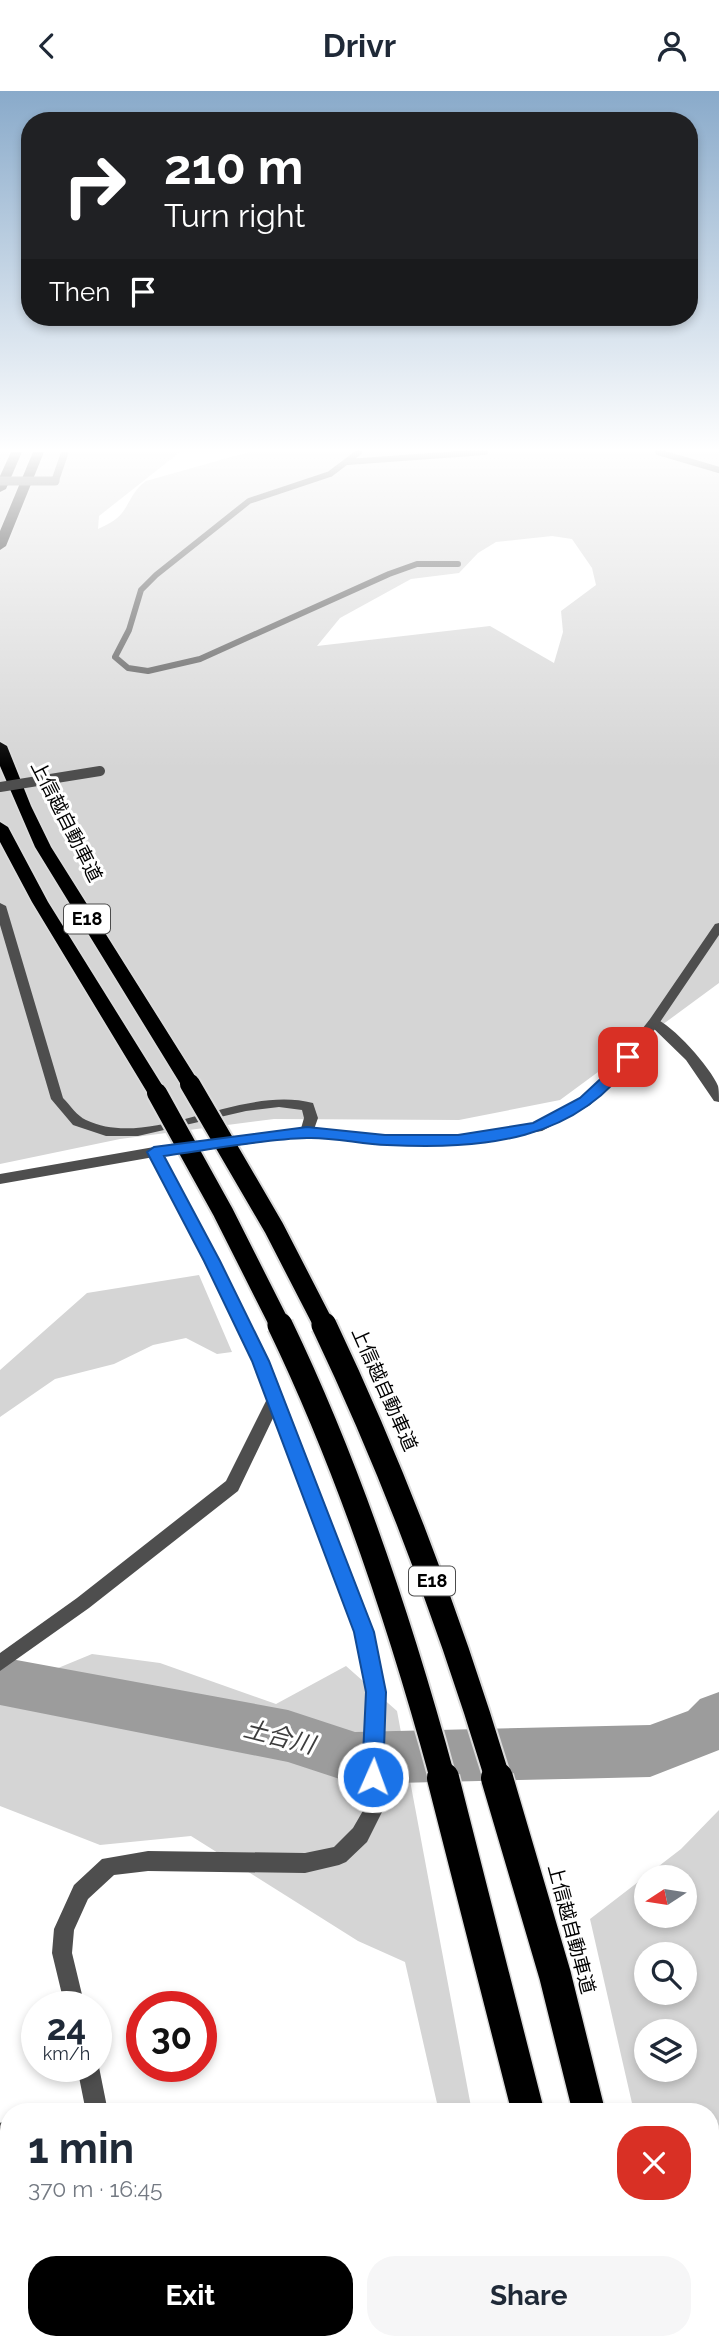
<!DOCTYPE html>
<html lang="en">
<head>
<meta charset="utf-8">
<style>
	:root { --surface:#fff; --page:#f6f6f7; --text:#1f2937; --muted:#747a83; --accent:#000 }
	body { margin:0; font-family:Raleway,"Noto Sans JP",sans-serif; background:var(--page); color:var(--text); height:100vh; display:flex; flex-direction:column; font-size:26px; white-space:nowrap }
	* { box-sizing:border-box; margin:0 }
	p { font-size:23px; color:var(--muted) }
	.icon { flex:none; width:38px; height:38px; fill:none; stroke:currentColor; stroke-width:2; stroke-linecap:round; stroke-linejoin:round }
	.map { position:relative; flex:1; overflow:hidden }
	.side { position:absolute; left:0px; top:2012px; width:719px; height:247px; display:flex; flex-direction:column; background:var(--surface); border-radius:28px 28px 0 0; box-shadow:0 4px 10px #0003 }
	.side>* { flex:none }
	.guide { position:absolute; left:21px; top:21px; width:677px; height:214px; border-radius:28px; box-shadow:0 4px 10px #0003; background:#202124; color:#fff; overflow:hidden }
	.needle { width:46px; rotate:258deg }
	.tools { position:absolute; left:634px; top:1774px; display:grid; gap:14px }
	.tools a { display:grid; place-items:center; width:63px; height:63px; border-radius:50%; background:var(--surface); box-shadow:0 4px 10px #0003; font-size:35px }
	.speed { position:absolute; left:21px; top:1900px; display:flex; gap:14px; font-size:35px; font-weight:700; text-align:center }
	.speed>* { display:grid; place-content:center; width:91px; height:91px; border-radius:50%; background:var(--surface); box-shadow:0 4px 10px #0003; line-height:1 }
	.speed small { font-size:18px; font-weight:400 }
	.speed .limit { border:10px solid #d22; background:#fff; color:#111 }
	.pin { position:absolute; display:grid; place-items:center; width:60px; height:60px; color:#fff; margin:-30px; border-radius:14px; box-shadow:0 4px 10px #0006 }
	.me { position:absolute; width:77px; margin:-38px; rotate:2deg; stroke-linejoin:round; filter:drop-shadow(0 0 5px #0008) }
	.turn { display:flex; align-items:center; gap:24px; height:147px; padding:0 28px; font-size:32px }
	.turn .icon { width:91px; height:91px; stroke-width:2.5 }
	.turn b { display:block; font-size:49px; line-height:60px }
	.then { display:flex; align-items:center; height:66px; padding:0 28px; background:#0003; gap:14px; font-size:26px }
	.round { display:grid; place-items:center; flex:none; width:74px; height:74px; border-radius:28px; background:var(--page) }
	.overview { display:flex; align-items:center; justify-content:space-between; height:119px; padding:0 28px }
	h1 { font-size:42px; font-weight:700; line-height:52px }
	.primary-button { display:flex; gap:14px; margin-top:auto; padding:14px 28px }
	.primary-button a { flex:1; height:80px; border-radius:28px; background:var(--accent); color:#fff; font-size:28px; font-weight:700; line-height:80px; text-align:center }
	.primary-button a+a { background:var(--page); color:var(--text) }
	header { display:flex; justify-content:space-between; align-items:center; height:91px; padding:0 28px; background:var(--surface); font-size:32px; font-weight:700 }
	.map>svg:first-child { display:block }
	.green { fill:#d5d5d5; fill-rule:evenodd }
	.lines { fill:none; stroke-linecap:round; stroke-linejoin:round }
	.river { fill:#9c9c9c; fill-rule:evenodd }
	.motorway-casing { stroke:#dbdbdb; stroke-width:3 }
	.service-far1 { stroke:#4e4e4e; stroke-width:6 }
	.service { stroke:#4e4e4e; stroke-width:16 }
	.minor { fill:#4e4e4e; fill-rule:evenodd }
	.tertiary { fill:#4e4e4e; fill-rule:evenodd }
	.motorway { fill:#000; fill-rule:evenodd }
	.motorway-bridge-far2-casing { stroke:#dbdbdb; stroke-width:24; stroke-linecap:butt }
	.motorway-bridge-far1-casing { stroke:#dbdbdb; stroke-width:29; stroke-linecap:butt }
	.motorway-bridge-casing { stroke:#dbdbdb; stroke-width:35; stroke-linecap:butt }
	.minor-bridge-far1 { stroke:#4e4e4e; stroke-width:9 }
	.minor-bridge { stroke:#4e4e4e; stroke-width:10 }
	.motorway-bridge-far2 { stroke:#000; stroke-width:20 }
	.motorway-bridge-far1 { stroke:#000; stroke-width:25 }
	.motorway-bridge { stroke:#000; stroke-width:32 }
	.route { fill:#1a73e8; stroke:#114b97; stroke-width:2 }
	.labels { text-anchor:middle; stroke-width:6; stroke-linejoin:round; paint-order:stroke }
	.shield { fill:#fff; stroke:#4c4c4c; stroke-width:2 }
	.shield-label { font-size:18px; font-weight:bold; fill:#000 }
	.street-label { font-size:19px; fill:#000; stroke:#fff }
	.near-water-label { font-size:24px; font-style:italic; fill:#3d3d3d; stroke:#fff }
</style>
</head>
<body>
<header><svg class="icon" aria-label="back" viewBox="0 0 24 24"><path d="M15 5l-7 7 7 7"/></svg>Drivr<svg class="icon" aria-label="person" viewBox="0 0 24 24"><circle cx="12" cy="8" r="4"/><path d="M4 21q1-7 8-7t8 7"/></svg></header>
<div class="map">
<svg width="719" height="2259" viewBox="0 0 719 2259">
	<rect width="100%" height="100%" fill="#fff"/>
	<path class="green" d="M 0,361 L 180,361 L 99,425 L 98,438 C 106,434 116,430 122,422 C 131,410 133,399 146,390 L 249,361 L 719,361 L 719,892 L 560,1009 L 459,1029 L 274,1028 L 120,1048 L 0,1073 ZM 552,445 L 572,448 L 592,477 L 596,494 L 561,520 L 563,541 L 554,572 L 490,535 L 317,555 L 340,527 L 411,488 L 459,482 L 478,462 L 496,451 Z
		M 199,1184 L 232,1261 L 217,1263 L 186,1247 L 153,1254 L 114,1273 L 55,1288 L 0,1326 L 0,1279 L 87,1202 Z
		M 92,1563 L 160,1572 L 276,1613 L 346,1575 L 397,1620 L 472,2021 L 439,2021 L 405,1871 L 358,1850 L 191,1745 L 100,1754 L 0,1715 L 0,1601 Z
		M 719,1719 L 719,2121 L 711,2121 L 710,2021 L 634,2021 L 590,1828 L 681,1758 ZM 646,1787 L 684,1787 L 684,1825 L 646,1825 ZM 646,1864 L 684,1864 L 684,1902 L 646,1902 ZM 646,1941 L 684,1941 L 684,1979 L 646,1979 Z"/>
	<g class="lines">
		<path class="river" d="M 0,1566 L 288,1619 L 355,1641 L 650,1634 L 688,1620 L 700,1608 L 719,1601 L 719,1659 L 650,1686 L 355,1693 L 288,1671 L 0,1614 Z"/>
		<defs>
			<path id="motorway" d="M 11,361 L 22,361 L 6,398 L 0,401 L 0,385 Z
				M 33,361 L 44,361 L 6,455 L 0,459 L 0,440 Z
				M 0,651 L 7,655 L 31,715 L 51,756 L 200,993 L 197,997 L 183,997 L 35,756 L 0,675 Z
				M 0,731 L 8,736 L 48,811 L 167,1002 L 164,1006 L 150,1006 L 32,811 L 0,751 Z
				M 555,2250 L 591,2250 L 593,2259 L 557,2259 Z
				M 623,2250 L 659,2250 L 661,2259 L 625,2259 Z"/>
		</defs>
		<use href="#motorway" class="motorway-casing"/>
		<path class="service-far1" d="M 359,361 L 330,383 L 249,410 L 156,484 L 141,499 L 129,539 L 115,566 L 128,577 L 148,580 L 200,568 L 389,483 L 417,473 L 458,473
			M 658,361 L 719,379
			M 347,371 L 485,361"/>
		<path class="service" d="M 0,2040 L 9,2038"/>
		<path class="minor" d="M 61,361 L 69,361 L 59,390 L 55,392 L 51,390 Z
			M 0,812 L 6,815 L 63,1007 C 70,1014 77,1025 86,1029 C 151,1060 239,993 313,1012 L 318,1027 L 312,1044 L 302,1044 L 300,1041 L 304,1027 L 302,1019 L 279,1016 L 246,1020 L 138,1045 L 106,1045 L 73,1034 L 51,1008 L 0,834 Z
			M 654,927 C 672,933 711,977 718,995 C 719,999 719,1006 719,1011 L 714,1010 L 686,969 L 650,934 L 648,931 Z
			M 154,1056 L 161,1061 L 219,1170 L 269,1270 L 373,1541 L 385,1601 L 383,1719 L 367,1751 L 346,1771 L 339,1774 L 305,1782 L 148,1780 L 114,1784 L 88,1808 L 74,1839 L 72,1862 L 85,1916 L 65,1916 L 52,1862 L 54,1838 L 74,1794 L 102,1768 L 148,1760 L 305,1762 L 334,1756 L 353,1737 L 364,1718 L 367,1601 L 355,1541 L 274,1325 L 238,1400 L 89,1517 L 0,1580 L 0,1562 L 77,1507 L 226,1390 L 267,1308 C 235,1222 190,1142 147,1061 Z
			M 96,1970 L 99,1976 L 108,2021 L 86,2021 L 77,1976 L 96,1976 Z
			M 710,2189 L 719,2189 L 719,2213 L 710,2213 Z
			M 380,2250 L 424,2250 L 419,2259 L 376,2259 Z
			M 450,2250 L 474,2250 L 474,2259 L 450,2259 Z"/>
		<path class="tertiary" d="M 719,832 L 719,844 L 658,934 L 619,986 L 590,1014 L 542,1040 L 458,1053 L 385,1053 L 307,1045 L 154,1066 L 0,1093 L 0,1083 L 154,1056 L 307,1037 L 385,1045 L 458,1045 L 534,1033 L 580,1008 L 609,980 L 650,928 L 715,833 Z"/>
		<use href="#motorway" class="motorway"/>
		<defs>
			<path id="motorway-bridge-far2" d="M 190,993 L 274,1137 L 325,1236
				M 157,1002 L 223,1121 L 281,1236"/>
			<path id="motorway-bridge-far1" d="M 280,1234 C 350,1379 401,1534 443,1689
				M 324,1234 C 394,1381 451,1533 498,1689"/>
			<path id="motorway-bridge" d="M 443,1687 L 528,2021
				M 497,1687 L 555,1884 L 589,2021"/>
		</defs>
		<use href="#motorway-bridge-far2" class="motorway-bridge-far2-casing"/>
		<use href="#motorway-bridge-far1" class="motorway-bridge-far1-casing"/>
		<use href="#motorway-bridge" class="motorway-bridge-casing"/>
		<path class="minor-bridge-far1" d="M 0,390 L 55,390"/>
		<path class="minor-bridge" d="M 0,696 L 100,680"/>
		<use href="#motorway-bridge-far2" class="motorway-bridge-far2"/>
		<use href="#motorway-bridge-far1" class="motorway-bridge-far1"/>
		<use href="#motorway-bridge" class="motorway-bridge"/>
	</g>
	<linearGradient id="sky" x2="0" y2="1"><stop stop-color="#89aaca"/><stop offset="0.53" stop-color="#fff"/><stop offset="1" stop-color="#fff" stop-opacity="0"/></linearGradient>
	<rect width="719" height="678" fill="url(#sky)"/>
	<path class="route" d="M 628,961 L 635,966 C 577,1052 482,1058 387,1054 C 360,1053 333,1046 307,1047 C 262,1048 210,1059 164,1065 L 220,1170 L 269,1270 L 374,1541 L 386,1601 L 383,1686 L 380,1693 L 373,1696 L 365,1693 L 362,1686 L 366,1601 L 354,1541 L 252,1270 L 204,1170 L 147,1061 L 154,1056 L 307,1036 L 385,1044 L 458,1044 L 533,1032 L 580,1007 L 609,980 L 622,963 Z"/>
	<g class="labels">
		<g class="shield">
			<rect x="64" y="813.5" width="46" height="29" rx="5"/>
			<rect x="409" y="1475.5" width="46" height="29" rx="5"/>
		</g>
		<g class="shield-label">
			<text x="87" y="834">E18</text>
			<text x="432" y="1496">E18</text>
		</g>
		<g class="street-label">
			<text transform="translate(67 730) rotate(63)" y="7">上信越自動車道</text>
			<text transform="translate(385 1298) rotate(66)" y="7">上信越自動車道</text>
			<text transform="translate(572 1838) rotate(75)" y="7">上信越自動車道</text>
		</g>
		<g class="near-water-label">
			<text transform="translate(279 1646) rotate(14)" y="8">土合川</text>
		</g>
	</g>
</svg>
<div class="tools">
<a><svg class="needle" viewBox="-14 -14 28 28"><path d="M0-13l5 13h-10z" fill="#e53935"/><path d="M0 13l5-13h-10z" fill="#747a83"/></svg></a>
<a><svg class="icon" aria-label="search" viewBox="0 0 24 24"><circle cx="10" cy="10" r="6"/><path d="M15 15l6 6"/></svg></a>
<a><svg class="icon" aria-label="layers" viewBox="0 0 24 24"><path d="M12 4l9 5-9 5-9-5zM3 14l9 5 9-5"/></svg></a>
</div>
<div class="speed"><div>24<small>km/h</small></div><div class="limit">30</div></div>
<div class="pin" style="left:628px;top:966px;background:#d93025"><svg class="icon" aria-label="arrive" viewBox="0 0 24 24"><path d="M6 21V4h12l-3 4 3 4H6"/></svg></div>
<svg class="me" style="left:373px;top:1686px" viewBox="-20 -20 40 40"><circle r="17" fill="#1a73e8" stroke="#fff" stroke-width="3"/><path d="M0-11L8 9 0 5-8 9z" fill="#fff"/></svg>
<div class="guide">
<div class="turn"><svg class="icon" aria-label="right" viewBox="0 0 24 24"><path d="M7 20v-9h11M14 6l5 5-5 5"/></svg><div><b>210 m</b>Turn right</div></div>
<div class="then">Then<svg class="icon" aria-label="arrive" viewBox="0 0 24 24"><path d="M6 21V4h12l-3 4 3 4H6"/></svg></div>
</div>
<section class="side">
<div class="overview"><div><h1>1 min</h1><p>370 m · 16:45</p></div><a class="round" style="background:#d93025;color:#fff"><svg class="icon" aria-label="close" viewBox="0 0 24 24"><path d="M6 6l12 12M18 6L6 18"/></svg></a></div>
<div class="primary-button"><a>Exit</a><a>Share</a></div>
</section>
</div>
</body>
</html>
